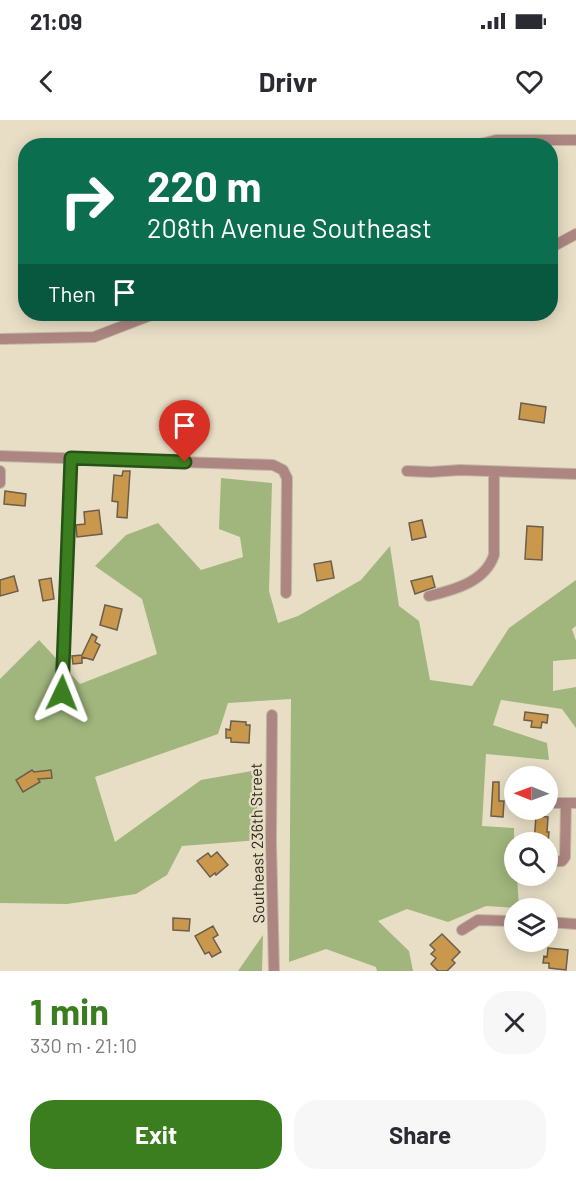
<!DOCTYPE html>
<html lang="en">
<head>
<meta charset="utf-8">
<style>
	:root { --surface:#fff; --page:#f7f7f7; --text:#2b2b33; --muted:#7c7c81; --accent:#3b7e20 }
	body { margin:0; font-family:Barlow,sans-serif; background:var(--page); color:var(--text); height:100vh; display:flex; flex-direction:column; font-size:22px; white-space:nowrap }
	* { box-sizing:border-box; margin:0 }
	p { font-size:20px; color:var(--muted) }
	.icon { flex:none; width:33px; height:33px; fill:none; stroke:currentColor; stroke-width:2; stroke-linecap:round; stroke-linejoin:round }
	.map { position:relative; height:851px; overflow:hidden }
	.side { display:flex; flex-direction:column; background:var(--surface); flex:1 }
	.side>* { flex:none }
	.guide { position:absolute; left:18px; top:18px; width:540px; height:183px; border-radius:24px; box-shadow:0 3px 15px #0003; background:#0b6e4f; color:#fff; overflow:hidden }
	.needle { width:39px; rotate:271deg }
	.tools { position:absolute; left:504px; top:646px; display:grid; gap:12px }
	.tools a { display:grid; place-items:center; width:54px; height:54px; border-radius:50%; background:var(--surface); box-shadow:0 3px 15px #0003; font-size:30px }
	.pin { position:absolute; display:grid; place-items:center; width:51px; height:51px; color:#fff; margin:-62px -26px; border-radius:50% 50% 50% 0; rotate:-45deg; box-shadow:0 0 6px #0007 }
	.pin .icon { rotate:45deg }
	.me { position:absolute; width:66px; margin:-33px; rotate:2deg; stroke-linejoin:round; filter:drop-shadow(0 0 4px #0008) }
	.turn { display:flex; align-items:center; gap:21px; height:126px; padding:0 30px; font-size:27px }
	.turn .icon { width:78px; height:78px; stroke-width:2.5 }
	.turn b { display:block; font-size:42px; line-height:51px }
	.then { display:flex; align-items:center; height:57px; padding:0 30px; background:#0003; gap:12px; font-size:22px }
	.round { display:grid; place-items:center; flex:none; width:63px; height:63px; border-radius:24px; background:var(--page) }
	.overview { display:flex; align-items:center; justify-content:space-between; height:102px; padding:0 30px }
	h1 { font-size:36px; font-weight:700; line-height:45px; color:var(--accent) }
	.primary-button { display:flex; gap:12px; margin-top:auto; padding:12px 30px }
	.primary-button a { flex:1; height:69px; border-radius:24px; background:var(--accent); color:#fff; font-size:24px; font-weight:700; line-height:69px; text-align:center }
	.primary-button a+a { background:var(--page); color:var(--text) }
	.status { display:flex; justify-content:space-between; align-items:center; height:42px; padding:0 30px; background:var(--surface); direction:ltr }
	.status svg { height:16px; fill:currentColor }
	header { display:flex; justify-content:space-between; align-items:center; height:78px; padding:0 30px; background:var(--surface); font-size:27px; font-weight:700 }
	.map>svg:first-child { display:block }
	.green { fill:#a0b67c }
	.building { fill:#ca984c; stroke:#6b5e4b; stroke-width:1.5 }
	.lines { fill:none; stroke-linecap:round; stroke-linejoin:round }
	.minor-casing { stroke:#c2b9a4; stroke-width:12 }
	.minor { stroke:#ad8581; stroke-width:10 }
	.route-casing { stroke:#265215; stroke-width:15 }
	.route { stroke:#3b7e20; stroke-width:10 }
	.labels { text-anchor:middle; stroke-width:4.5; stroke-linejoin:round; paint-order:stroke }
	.street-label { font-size:16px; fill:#2b271e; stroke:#e8dec6 }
</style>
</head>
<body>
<div class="status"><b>21:09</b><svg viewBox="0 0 49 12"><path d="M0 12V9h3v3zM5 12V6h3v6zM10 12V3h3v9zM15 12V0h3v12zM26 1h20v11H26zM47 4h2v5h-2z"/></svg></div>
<header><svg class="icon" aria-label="back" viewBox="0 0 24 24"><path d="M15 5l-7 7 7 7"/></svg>Drivr<svg class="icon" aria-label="heart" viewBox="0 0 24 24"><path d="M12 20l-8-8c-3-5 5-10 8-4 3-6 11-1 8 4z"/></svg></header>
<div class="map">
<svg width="576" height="851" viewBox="0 0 576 851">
	<rect width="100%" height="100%" fill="#e8dec6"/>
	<path class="green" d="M 221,358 L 272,363 L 269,471 L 278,503 L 298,496 L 361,460 L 390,426 L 399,486 L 419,501 L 430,560 L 472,566 L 509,508 L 576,460 L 576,506 L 572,509 L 576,521 L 576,539 L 553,541 L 553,571 L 576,567 L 576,608 L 562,589 L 501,580 L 493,605 L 547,623 L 549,640 L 486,634 L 482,706 L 514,708 L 514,756 L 517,756 L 519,788 L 486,786 L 448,802 L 407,789 L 378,801 L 409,831 L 413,851 L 377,851 L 376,847 L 326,829 L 289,842 L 291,579 L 228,583 L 218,614 L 95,657 L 115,722 L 201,660 L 257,650 L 258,720 L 182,726 L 167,755 L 136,774 L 67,784 L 0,783 L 0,559 L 39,520 L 80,564 L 157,534 L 142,479 L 95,446 L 126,415 L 158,403 L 201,450 L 243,437 L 240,417 L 219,409 Z
		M 263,815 L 262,851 L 238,851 Z"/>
	<path class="building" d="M 521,283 L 546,287 L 544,303 L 519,299 Z
		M 123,351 L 130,351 L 127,398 L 117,397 L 118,382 L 112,381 L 114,355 L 122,356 Z
		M 5,371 L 26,374 L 25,386 L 4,384 Z
		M 99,390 L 102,414 L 77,417 L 76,405 L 85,404 L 84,392 Z
		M 422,400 L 426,417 L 412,420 L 409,403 Z
		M 527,406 L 543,407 L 542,440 L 525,439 Z
		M 331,441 L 334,458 L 317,461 L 314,444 Z
		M 14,456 L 18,471 L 0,476 L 0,460 Z
		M 432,456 L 435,467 L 415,474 L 411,461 Z
		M 51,458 L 54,479 L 43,481 L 39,460 Z
		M 105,485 L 122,489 L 117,510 L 100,505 Z
		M 92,514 L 97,517 L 95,522 L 100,525 L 93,540 L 82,537 L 82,543 L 73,544 L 72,536 L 82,535 Z
		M 525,592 L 548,595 L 547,603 L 542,602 L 541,608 L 531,607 L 532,601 L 524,600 Z
		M 231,601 L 246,602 L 246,605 L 250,605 L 249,623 L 231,622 L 231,618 L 226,618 L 226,609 L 230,610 Z
		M 32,650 L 34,652 L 51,650 L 52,658 L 38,659 L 40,662 L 23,672 L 16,660 Z
		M 493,662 L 499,662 L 499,681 L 504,681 L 503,697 L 491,696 Z
		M 536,696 L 548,697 L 547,712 L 549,712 L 548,723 L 534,723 Z
		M 217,732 L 228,745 L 216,755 L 215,753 L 210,757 L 197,741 L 208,733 L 211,737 Z
		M 173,798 L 190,799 L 189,811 L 173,810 Z
		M 213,806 L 218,815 L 213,818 L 221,832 L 212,837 L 209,832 L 205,834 L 195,816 Z
		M 442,814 L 460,832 L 452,840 L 455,843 L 447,851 L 438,851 L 431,844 L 436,838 L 431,834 L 435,830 L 430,825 Z
		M 548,828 L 568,830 L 566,850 L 549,848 L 549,843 L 543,843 L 544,836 L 547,837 Z"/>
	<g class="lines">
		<defs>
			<path id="minor" d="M 473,26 L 496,20 L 576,20
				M 550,128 L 576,114
				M 0,219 L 94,217 L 154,194
				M 0,336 L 273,345 L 283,350 L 287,358 L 286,473
				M 0,351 L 0,363
				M 407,351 L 431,352 L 460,350 L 576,354
				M 429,476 C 454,470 485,462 494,435 L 494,353
				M 62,573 L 71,338
				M 272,595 L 271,722 L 274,851
				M 548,683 L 576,683
				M 548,742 L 562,741 L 565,737 L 566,683
				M 548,802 L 576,804
				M 462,810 L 478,800 L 514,801"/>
		</defs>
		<use href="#minor" class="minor-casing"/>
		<use href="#minor" class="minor"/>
	</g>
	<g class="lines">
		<defs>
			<path id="route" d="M 62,573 L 71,338 L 185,342"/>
		</defs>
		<use href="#route" class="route-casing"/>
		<use href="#route" class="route"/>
	</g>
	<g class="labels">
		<g class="street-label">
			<text transform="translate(257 723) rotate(-91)" y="6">Southeast 236th Street</text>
		</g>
	</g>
</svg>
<div class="tools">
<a><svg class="needle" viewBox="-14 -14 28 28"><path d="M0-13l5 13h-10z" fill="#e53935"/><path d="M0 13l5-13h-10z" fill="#7c7c81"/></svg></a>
<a><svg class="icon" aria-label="search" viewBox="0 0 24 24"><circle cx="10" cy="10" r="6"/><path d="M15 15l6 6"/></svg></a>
<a><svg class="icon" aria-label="layers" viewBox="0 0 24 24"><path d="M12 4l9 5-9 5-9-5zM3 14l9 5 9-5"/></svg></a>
</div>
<div class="pin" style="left:185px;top:342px;background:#d93025"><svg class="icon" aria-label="arrive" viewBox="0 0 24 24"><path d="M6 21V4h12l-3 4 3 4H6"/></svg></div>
<svg class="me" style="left:62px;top:573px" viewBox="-20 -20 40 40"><path d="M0-17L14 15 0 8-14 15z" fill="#3b7e20" stroke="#fff" stroke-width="4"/></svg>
<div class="guide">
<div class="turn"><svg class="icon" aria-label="right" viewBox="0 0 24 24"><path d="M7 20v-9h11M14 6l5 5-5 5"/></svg><div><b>220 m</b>208th Avenue Southeast</div></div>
<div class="then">Then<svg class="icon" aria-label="arrive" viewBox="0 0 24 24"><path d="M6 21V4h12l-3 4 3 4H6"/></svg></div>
</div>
</div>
<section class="side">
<div class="overview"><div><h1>1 min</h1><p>330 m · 21:10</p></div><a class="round"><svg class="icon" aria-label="close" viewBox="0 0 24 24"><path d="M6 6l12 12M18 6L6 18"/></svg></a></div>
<div class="primary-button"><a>Exit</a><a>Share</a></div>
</section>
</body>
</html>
